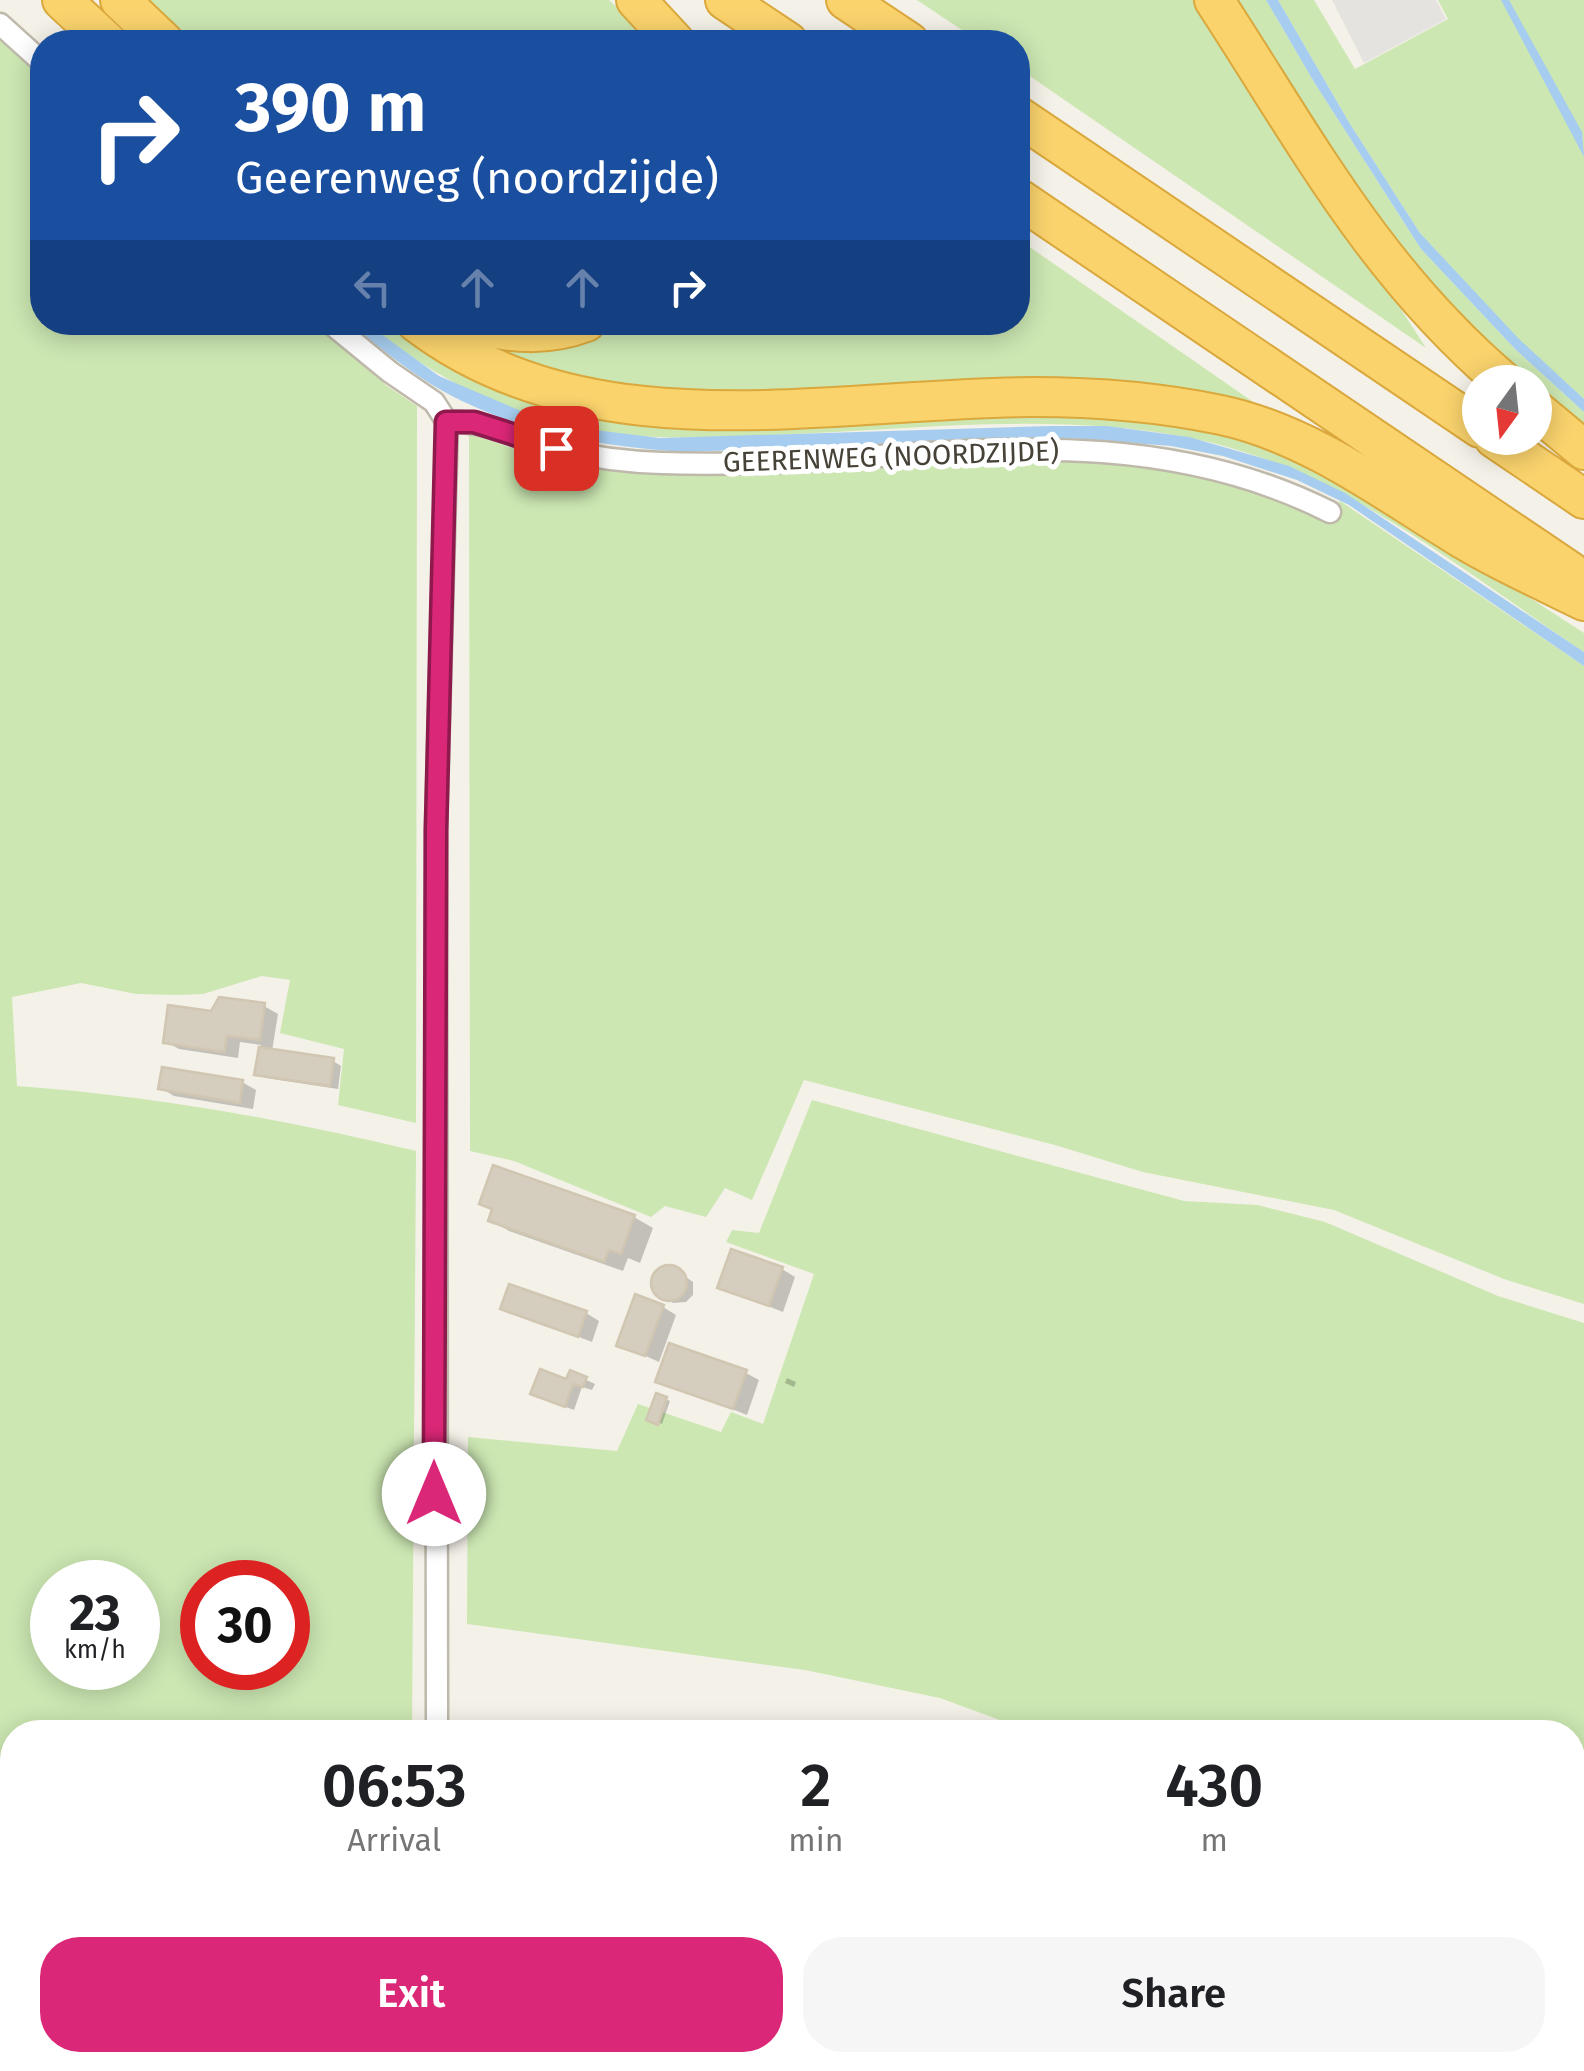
<!DOCTYPE html>
<html lang="en">
<head>
<meta charset="utf-8">
<style>
	:root { --surface:#fff; --page:#f6f6f6; --text:#202124; --muted:#757577; --accent:#db2777 }
	body { margin:0; font-family:"Fira Sans",sans-serif; background:var(--page); color:var(--text); height:100vh; display:flex; flex-direction:column; font-size:38px; white-space:nowrap }
	* { box-sizing:border-box; margin:0 }
	p { font-size:32px; color:var(--muted) }
	.icon { flex:none; width:55px; height:55px; fill:none; stroke:currentColor; stroke-width:2; stroke-linecap:round; stroke-linejoin:round }
	.map { position:relative; flex:1; overflow:hidden }
	.drawer { position:absolute; left:0px; top:1720px; width:1585px; height:352px; display:flex; flex-direction:column; background:var(--surface); border-radius:40px 40px 0 0; box-shadow:0 5px 25px #0003 }
	.drawer>* { flex:none }
	.guide { position:absolute; left:30px; top:30px; width:1000px; height:305px; border-radius:40px; box-shadow:0 5px 25px #0003; background:#1a4fa0; color:#fff; overflow:hidden }
	.needle { width:65px; rotate:195deg }
	.buttons { position:absolute; left:1462px; top:365px; display:grid; gap:20px }
	.buttons a { display:grid; place-items:center; width:90px; height:90px; border-radius:50%; background:var(--surface); box-shadow:0 5px 25px #0003; font-size:50px }
	.speed { position:absolute; left:30px; top:1560px; display:flex; gap:20px; font-size:50px; font-weight:700; text-align:center }
	.speed>* { display:grid; place-content:center; width:130px; height:130px; border-radius:50%; background:var(--surface); box-shadow:0 5px 25px #0003; line-height:1 }
	.speed small { font-size:25px; font-weight:400 }
	.speed .limit { border:15px solid #d22; background:#fff; color:#111 }
	.pin { position:absolute; display:grid; place-items:center; width:85px; height:85px; color:#fff; margin:-42px; border-radius:20px; box-shadow:0 5px 15px #0006 }
	.me { position:absolute; width:110px; margin:-55px; rotate:0deg; stroke-linejoin:round; filter:drop-shadow(0 0 8px #0008) }
	.turn { display:flex; align-items:center; gap:35px; height:210px; padding:0 40px; font-size:45px }
	.turn .icon { width:130px; height:130px; stroke-width:2.5 }
	.turn b { display:block; font-size:70px; line-height:85px }
	.lanes { display:flex; align-items:center; height:95px; padding:0 40px; background:#0003; justify-content:center; gap:50px; direction:ltr }
	.lanes .off { opacity:.35 }
	.eta { display:flex; justify-content:space-evenly; align-items:center; height:170px; text-align:center }
	.eta b { font-size:60px; font-weight:600; line-height:70px }
	.primary-button { display:flex; gap:20px; margin-top:auto; padding:20px 40px }
	.primary-button a { flex:1; height:115px; border-radius:40px; background:var(--accent); color:#fff; font-size:40px; font-weight:600; line-height:115px; text-align:center }
	.primary-button a+a { background:var(--page); color:var(--text) }
	.map>svg:first-child { display:block }
	.green { fill:#cce7b2; fill-rule:evenodd }
	.parking { fill:#e5e3e0 }
	.water { fill:#a6cdef }
	.shadow { fill:#0003 }
	.building { fill:#d5cdbe; stroke:#d0c6b1; stroke-width:2.5 }
	.lines { fill:none; stroke-linecap:round; stroke-linejoin:round }
	.street-casing { stroke:#bfb9ab; stroke-width:25 }
	.highway-casing { stroke:#daa83c; stroke-width:42 }
	.street { stroke:#fff; stroke-width:20 }
	.highway { stroke:#fad36d; stroke-width:38 }
	.route-casing { stroke:#8e194d; stroke-width:25 }
	.route { stroke:#db2777; stroke-width:18 }
	.labels { text-anchor:middle; stroke-width:10; stroke-linejoin:round; paint-order:stroke }
	.street-label { font-size:28px; fill:#474237; stroke:#fff }
</style>
</head>
<body>
<div class="map">
<svg width="1584" height="2071" viewBox="0 0 1584 2071">
	<rect width="100%" height="100%" fill="#f4f1e8"/>
	<path class="green" d="M 139,0 L 609,0 L 654,42 L 185,42 Z
		M 917,0 L 1202,0 L 1426,348 L 1018,68 L 1018,42 L 980,42 Z
		M 1229,0 L 1266,0 L 1314,82 L 1421,249 L 1516,350 L 1584,412 L 1584,432 L 1535,392 L 1535,382 L 1523,382 L 1484,348 L 1423,285 Z
		M 1278,0 L 1314,0 L 1355,69 L 1448,19 L 1438,0 L 1584,0 L 1584,399 L 1519,340 L 1420,233 L 1350,124 Z
		M 0,32 L 42,71 L 42,322 L 315,323 L 387,386 L 417,406 L 416,1123 L 338,1105 L 344,1049 L 280,1033 L 290,980 L 262,976 L 203,994 L 176,995 L 136,994 L 81,983 L 12,997 L 17,1086 C 154,1096 282,1119 416,1151 L 412,1732 L 12,1732 L 12,2060 L 410,2060 L 410,2071 L 0,2071 ZM 52,1582 L 138,1582 L 138,1668 L 52,1668 ZM 202,1582 L 288,1582 L 288,1668 L 202,1668 Z
		M 1018,239 L 1282,422 L 659,400 L 520,369 L 449,323 L 582,339 L 634,322 L 1018,322 Z
		M 366,323 L 391,323 L 418,342 L 488,381 C 652,391 816,402 980,411 C 1067,415 1158,408 1242,438 C 1359,479 1479,566 1584,633 L 1584,652 C 1460,569 1339,467 1190,438 C 1055,411 911,430 775,435 C 707,438 639,441 572,427 C 495,411 427,372 366,323 Z
		M 469,433 L 523,452 L 582,462 L 1111,459 L 1189,468 L 1330,516 L 1340,501 L 1584,666 L 1584,1304 L 1504,1279 L 1334,1210 L 1143,1172 L 1055,1145 L 804,1080 L 752,1200 L 725,1188 L 706,1217 L 665,1206 L 651,1217 L 514,1161 L 470,1151 Z
		M 812,1100 L 1184,1201 L 1257,1205 L 1325,1222 L 1498,1296 L 1584,1323 L 1584,2071 L 1536,2071 L 1542,2060 L 1572,2060 L 1573,2003 L 1582,1985 L 1572,1979 L 1572,1732 L 1032,1732 L 940,1698 L 805,1670 L 467,1624 L 468,1437 L 617,1451 L 638,1404 L 721,1432 L 731,1412 L 763,1424 L 814,1274 L 726,1242 L 732,1230 L 759,1233 Z
		M 465,2060 L 1052,2060 L 1079,2071 L 465,2071 Z
		M 1100,2060 L 1418,2060 L 1436,2071 L 1124,2071 Z"/>
	<path class="parking" d="M 1332,0 L 1436,0 L 1446,19 L 1364,63 Z"/>
	<path class="water" d="M 1266,0 L 1278,0 L 1350,124 L 1420,233 L 1519,339 L 1584,399 L 1584,412 L 1516,350 L 1421,249 L 1314,82 Z
		M 1501,0 L 1509,0 L 1582,132 L 1584,157 Z
		M 348,323 L 366,323 L 439,376 L 528,414 L 570,427 L 660,438 L 1052,426 L 1107,426 L 1189,437 L 1289,466 L 1345,493 L 1584,652 L 1584,666 L 1349,505 L 1297,480 L 1223,456 L 1171,446 L 1068,438 L 684,452 C 596,446 511,431 434,386 C 404,368 376,344 348,323 Z"/>
	<path class="shadow" d="M 264,1006 L 278,1014 L 272,1051 L 333,1061 L 341,1066 L 338,1089 L 266,1078 L 257,1074 L 261,1045 L 240,1042 L 238,1058 L 179,1049 L 166,1042 L 212,1014 Z
		M 242,1082 L 256,1090 L 253,1109 L 174,1096 L 161,1088 Z
		M 634,1217 L 653,1228 L 640,1263 L 628,1258 L 623,1271 L 509,1231 L 491,1220 Z
		M 665,1268 L 675,1269 L 693,1282 L 693,1295 L 686,1302 L 673,1303 L 655,1288 L 656,1276 Z
		M 782,1269 L 795,1277 L 783,1312 L 720,1287 Z
		M 663,1307 L 676,1315 L 659,1362 L 619,1344 Z
		M 503,1308 L 586,1313 L 599,1321 L 592,1342 Z
		M 571,1373 L 595,1384 L 592,1390 L 582,1387 L 574,1410 L 542,1398 L 568,1382 Z
		M 746,1373 L 759,1380 L 747,1415 L 658,1380 Z
		M 787,1378 L 796,1382 L 794,1387 L 785,1383 Z
		M 658,1396 L 670,1401 L 662,1424 L 649,1419 Z"/>
	<path class="building" d="M 219,997 L 265,1003 L 260,1040 L 227,1036 L 224,1052 L 163,1043 L 168,1005 L 211,1011 Z
		M 259,1047 L 334,1058 L 330,1086 L 254,1075 Z
		M 162,1067 L 243,1080 L 240,1103 L 158,1089 Z
		M 493,1165 L 635,1215 L 621,1254 L 609,1250 L 604,1262 L 488,1221 L 492,1209 L 479,1204 Z
		M 731,1249 L 783,1267 L 769,1306 L 717,1288 Z
		M651 1283a18 18 0 1 1 36 0a18 18 0 1 1-36 0Z
		M 509,1284 L 587,1311 L 578,1337 L 500,1309 Z
		M 635,1294 L 664,1305 L 645,1356 L 616,1346 Z
		M 669,1343 L 747,1370 L 733,1409 L 655,1382 Z
		M 540,1369 L 566,1379 L 570,1370 L 587,1377 L 583,1387 L 573,1384 L 565,1407 L 530,1394 Z
		M 656,1393 L 667,1397 L 658,1425 L 646,1420 Z"/>
	<g class="lines">
		<defs>
			<path id="street" d="M 0,24 L 42,62
				M 329,322 L 390,372 L 434,402 L 447,422 L 436,830 L 437,1732
				M 447,422 C 485,419 520,440 557,449 C 590,457 627,462 662,463 C 891,472 1114,403 1330,512
				M 436,2071 L 436,2060"/>
			<path id="highway" d="M 62,0 L 107,42
				M 120,0 L 164,42
				M 636,0 L 675,42
				M 725,0 L 788,42
				M 846,0 L 909,42
				M 1214,0 C 1306,141 1373,270 1504,382
				M 1018,116 L 1480,428
				M 1018,198 L 1571,572
				M 416,322 C 590,456 829,398 1033,397 C 1096,397 1159,402 1221,415 C 1310,434 1387,493 1463,539 C 1501,562 1544,581 1584,601
				M 469,322 C 509,334 547,337 586,322
				M 1535,409 L 1584,450
				M 1494,438 L 1584,499"/>
		</defs>
		<use href="#street" class="street-casing"/>
		<use href="#highway" class="highway-casing"/>
		<use href="#street" class="street"/>
		<use href="#highway" class="highway"/>
	</g>
	<g class="lines">
		<defs>
			<path id="route" d="M 434,1494 L 436,830 L 446,422 L 474,422 L 556,448"/>
		</defs>
		<use href="#route" class="route-casing"/>
		<use href="#route" class="route"/>
	</g>
	<g class="labels">
		<g class="street-label">
			<text transform="translate(891 456) rotate(-2)" y="10">GEERENWEG (NOORDZIJDE)</text>
		</g>
	</g>
</svg>
<div class="buttons">
<a><svg class="needle" viewBox="-14 -14 28 28"><path d="M0-13l5 13h-10z" fill="#e53935"/><path d="M0 13l5-13h-10z" fill="#757577"/></svg></a>
</div>
<div class="speed"><div>23<small>km/h</small></div><div class="limit">30</div></div>
<div class="pin" style="left:556px;top:448px;background:#d93025"><svg class="icon" aria-label="arrive" viewBox="0 0 24 24"><path d="M6 21V4h12l-3 4 3 4H6"/></svg></div>
<svg class="me" style="left:434px;top:1494px" viewBox="-20 -20 40 40"><circle r="19" fill="#fff"/><path d="M0-13L10 11 0 6-10 11z" fill="#db2777"/></svg>
<div class="guide">
<div class="turn"><svg class="icon" aria-label="right" viewBox="0 0 24 24"><path d="M7 20v-9h11M14 6l5 5-5 5"/></svg><div><b>390 m</b>Geerenweg (noordzijde)</div></div>
<div class="lanes"><svg class="icon off" aria-label="left" viewBox="0 0 24 24"><path d="M17 20v-9H6M10 6l-5 5 5 5"/></svg><svg class="icon off" aria-label="ahead" viewBox="0 0 24 24"><path d="M12 20V5M6 11l6-6 6 6"/></svg><svg class="icon off" aria-label="ahead" viewBox="0 0 24 24"><path d="M12 20V5M6 11l6-6 6 6"/></svg><svg class="icon" aria-label="right" viewBox="0 0 24 24"><path d="M7 20v-9h11M14 6l5 5-5 5"/></svg></div>
</div>
<section class="drawer">
<div class="eta">
<div><b>06:53</b><p>Arrival</p></div>
<div><b>2</b><p>min</p></div>
<div><b>430</b><p>m</p></div>
</div>
<div class="primary-button"><a>Exit</a><a>Share</a></div>
</section>
</div>
</body>
</html>
